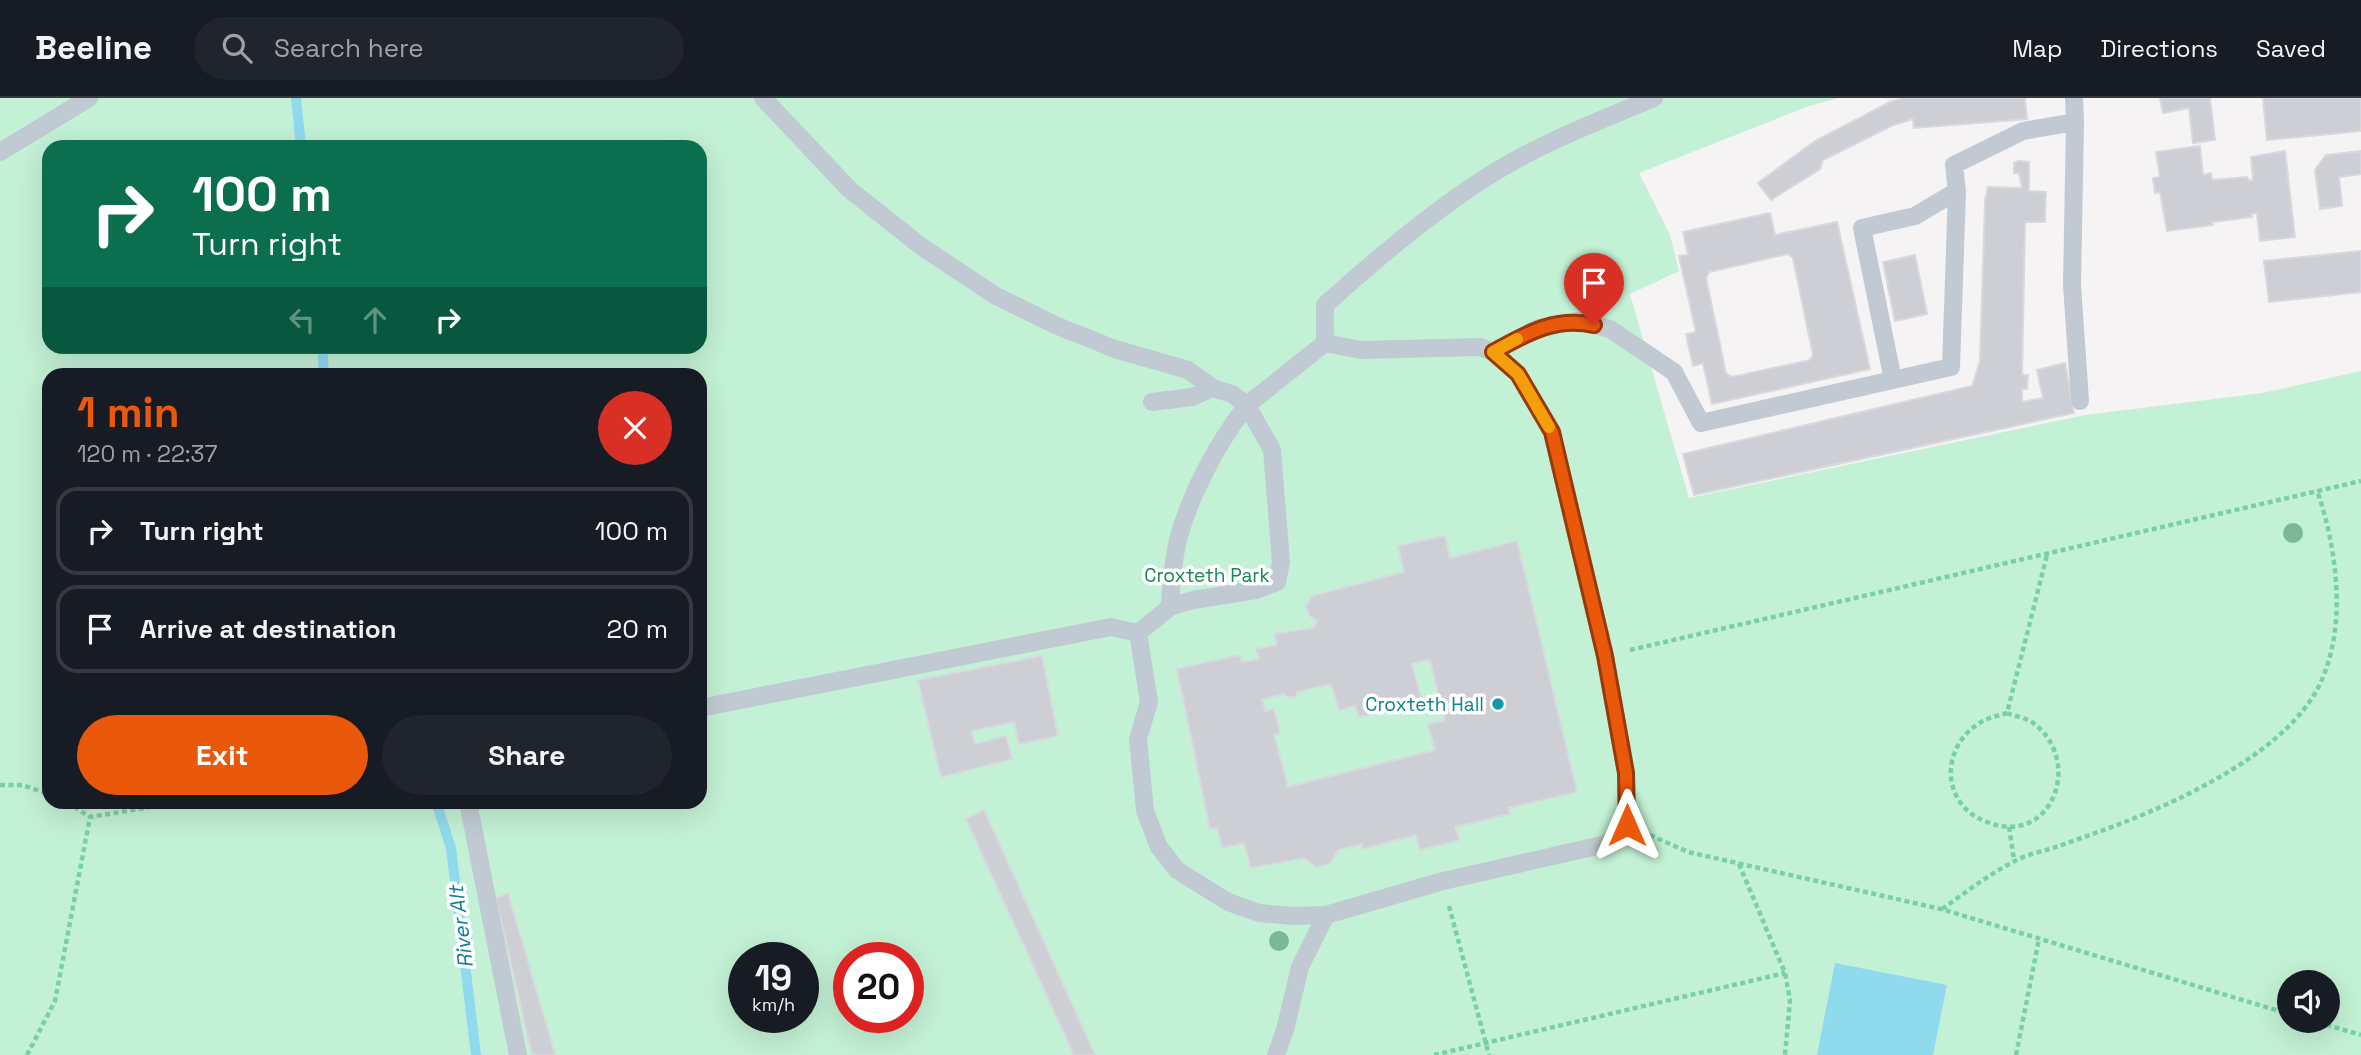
<!DOCTYPE html>
<html lang="en">
<head>
<meta charset="utf-8">
<style>
	:root { --surface:#171b24; --page:#20242c; --text:#f1f3f6; --muted:#9ea1a6; --line:#363941; --accent:#ea580c }
	body { margin:0; font-family:"Space Grotesk",sans-serif; background:var(--page); color:var(--text); height:100vh; display:flex; flex-direction:column; font-size:26px; white-space:nowrap }
	* { box-sizing:border-box; margin:0 }
	p { font-size:23px; color:var(--muted) }
	.icon { flex:none; width:38px; height:38px; fill:none; stroke:currentColor; stroke-width:2; stroke-linecap:round; stroke-linejoin:round }
	.map { position:relative; flex:1; overflow:hidden }
	.details { position:absolute; left:42px; top:270px; width:665px; height:441px; display:flex; flex-direction:column; background:var(--surface); border-radius:21px; box-shadow:0 7px 28px #0002 }
	.details>* { flex:none }
	.hud { position:absolute; left:42px; top:42px; width:665px; height:214px; border-radius:21px; box-shadow:0 7px 28px #0002; background:#0b6e4f; color:#fff; overflow:hidden }
	.controls { position:absolute; left:2277px; top:872px; display:grid; gap:14px }
	.controls a { display:grid; place-items:center; width:63px; height:63px; border-radius:50%; background:var(--surface); box-shadow:0 7px 28px #0002; font-size:35px }
	.speed { position:absolute; left:728px; top:844px; display:flex; gap:14px; font-size:35px; font-weight:700; text-align:center }
	.speed>* { display:grid; place-content:center; width:91px; height:91px; border-radius:50%; background:var(--surface); box-shadow:0 7px 28px #0002; line-height:1 }
	.speed small { font-size:18px; font-weight:400 }
	.speed .limit { border:10px solid #d22; background:#fff; color:#111 }
	.pin { position:absolute; display:grid; place-items:center; width:60px; height:60px; color:#fff; margin:-72px -30px; border-radius:50% 50% 50% 0; rotate:-45deg; box-shadow:0 0 7px #0007 }
	.pin .icon { rotate:45deg }
	.me { position:absolute; width:77px; margin:-38px; rotate:0deg; stroke-linejoin:round; filter:drop-shadow(0 0 5px #0008) }
	.turn { display:flex; align-items:center; gap:24px; height:147px; padding:0 35px; font-size:32px }
	.turn .icon { width:91px; height:91px; stroke-width:2.5 }
	.turn b { display:block; font-size:49px; line-height:60px }
	.lanes { display:flex; align-items:center; height:66px; padding:0 35px; background:#0003; justify-content:center; gap:35px; direction:ltr }
	.lanes .off { opacity:.35 }
	.round { display:grid; place-items:center; flex:none; width:74px; height:74px; border-radius:37px; background:var(--page) }
	.head { display:flex; align-items:center; justify-content:space-between; height:119px; padding:0 35px }
	h1 { font-size:42px; font-weight:600; line-height:52px; color:var(--accent) }
	.cta { display:flex; gap:14px; margin-top:auto; padding:14px 35px }
	.cta a { flex:1; height:80px; border-radius:42px; background:var(--accent); color:#fff; font-size:28px; font-weight:600; line-height:80px; text-align:center }
	.cta a+a { background:var(--page); color:var(--text) }
	ul { padding:0; list-style:none }
	li { display:flex; align-items:center; gap:21px; height:88px; margin:0 14px 10px; padding:0 21px; border:4px solid var(--line); border-radius:21px }
	li div { flex:1 }
	li b { display:block; font-size:26px }
	li em { font-style:normal }
	header { display:flex; align-items:center; gap:42px; box-sizing:border-box; height:98px; padding:0 35px; background:var(--surface); border-bottom:2px solid var(--line) }
	header strong { font-size:33px }
	nav { display:flex; gap:38px; margin-inline-start:auto; font-size:24px }
	.search { width:490px; height:63px; background:var(--page); display:flex; align-items:center; gap:18px; box-sizing:border-box; padding:0 24px; border-radius:38px; color:var(--muted); font-size:26px }
	.map>svg:first-child { display:block }
	.green { fill:#c3f1d5; fill-rule:evenodd }
	.water { fill:#90daee }
	.lines { fill:none; stroke-linecap:round; stroke-linejoin:round }
	.stream { stroke:#90daee; stroke-width:10 }
	.building { fill:#cdcfd5; stroke:#d7d9de; stroke-width:2; fill-rule:evenodd }
	.path { stroke:#7ad0a6; stroke-width:4.5; stroke-dasharray:5 3.5; stroke-linecap:butt }
	.lane { stroke:#c1cad2; stroke-width:18 }
	.tree { fill:#7bb799 }
	.route-casing { stroke:#983908; stroke-width:18 }
	.route { stroke:#ea580c; stroke-width:12 }
	.slow { stroke:#f59e0b; stroke-width:12 }
	.culture-dot { fill:#0f9aa8; stroke:#fff; stroke-width:2.5 }
	.labels { text-anchor:middle; stroke-width:7; stroke-linejoin:round; paint-order:stroke }
	.park-label { font-size:19px; fill:#17864f; stroke:#fff }
	.culture-label { font-size:19px; fill:#0d838f; stroke:#fff; text-anchor:end }
	.water-label { font-size:21px; font-style:italic; fill:#0c7c9b; stroke:#fff }
</style>
</head>
<body>
<header>
<strong>Beeline</strong>
<div class="search"><svg class="icon" aria-label="search" viewBox="0 0 24 24"><circle cx="10" cy="10" r="6"/><path d="M15 15l6 6"/></svg>Search here</div>
<nav><a>Map</a><a>Directions</a><a>Saved</a></nav>
</header>
<div class="map">
<svg width="2361" height="957" viewBox="0 0 2361 957">
	<rect width="100%" height="100%" fill="#f5f3f3"/>
	<path class="green" d="M 0,0 L 1838,0 L 1809,8 L 1639,75 L 1670,137 L 1679,173 L 1630,196 L 1689,400 L 2085,317 L 2263,295 L 2361,273 L 2361,957 L 0,957 ZM 49,49 L 700,49 L 700,248 L 49,248 ZM 49,276 L 700,276 L 700,704 L 49,704 ZM 744,859 L 803,859 L 803,919 L 744,919 ZM 849,859 L 908,859 L 908,919 L 849,919 ZM 2289,884 L 2328,884 L 2328,922 L 2289,922 Z"/>
	<path class="water" d="M 1835,865 L 1947,887 L 1933,957 L 1817,957 Z"/>
	<g class="lines">
		<path class="stream" d="M 296,0 L 301,49
			M 322,248 L 324,276
			M 436,704 L 451,750 L 476,957"/>
	</g>
	<path class="building" d="M 1904,0 L 2025,0 L 2027,21 L 1914,30 L 1913,21 L 1893,27 L 1823,62 L 1820,71 L 1771,102 L 1758,85 L 1815,43 L 1890,4 Z
		M 2160,0 L 2210,0 L 2215,42 L 2193,45 L 2189,10 L 2163,15 Z
		M 2263,0 L 2361,0 L 2361,33 L 2267,42 Z
		M 2200,48 L 2203,77 L 2211,75 L 2212,82 L 2247,79 L 2249,83 L 2253,82 L 2251,59 L 2285,53 L 2295,139 L 2260,143 L 2257,115 L 2251,116 L 2252,119 L 2212,124 L 2213,127 L 2167,133 L 2160,94 L 2155,95 L 2153,80 L 2160,79 L 2156,54 Z
		M 2361,53 L 2361,76 L 2339,79 L 2342,108 L 2320,111 L 2315,72 L 2326,57 Z
		M 2019,63 L 2029,64 L 2029,93 L 2046,94 L 2045,124 L 2025,124 L 2022,277 L 2028,277 L 2027,291 L 2022,291 L 2022,304 L 2043,300 L 2037,272 L 2065,265 L 2074,315 L 1694,397 L 1683,356 L 1972,288 L 1980,263 L 1985,103 L 1988,89 L 2022,90 L 2019,75 L 2014,75 L 2014,65 Z
		M 1770,115 L 1775,137 L 1837,124 L 1870,271 L 1712,306 L 1703,265 L 1693,268 L 1686,236 L 1696,234 L 1679,158 L 1688,157 L 1683,134 ZM 1788,156 L 1793,160 L 1813,257 L 1810,262 L 1732,279 L 1726,275 L 1706,180 L 1709,174 Z
		M 2361,153 L 2361,194 L 2269,204 L 2264,163 Z
		M 1915,157 L 1927,216 L 1895,223 L 1883,164 Z
		M 1445,438 L 1450,460 L 1517,443 L 1577,694 L 1508,710 L 1510,716 L 1455,729 L 1459,742 L 1420,752 L 1416,737 L 1363,751 L 1362,746 L 1338,752 L 1330,766 L 1316,769 L 1304,760 L 1251,770 L 1244,745 L 1222,750 L 1217,729 L 1210,731 L 1177,571 L 1240,557 L 1242,564 L 1259,561 L 1256,551 L 1277,547 L 1274,536 L 1313,530 L 1318,523 L 1310,518 L 1306,508 L 1312,498 L 1404,474 L 1398,448 ZM 1430,561 L 1445,623 L 1428,626 L 1435,652 L 1288,689 L 1274,637 L 1280,636 L 1274,611 L 1265,613 L 1262,601 L 1284,596 L 1289,600 L 1296,599 L 1297,594 L 1331,586 L 1339,612 L 1355,608 L 1359,619 L 1422,604 L 1412,566 Z
		M 1042,558 L 1058,638 L 1019,646 L 1014,624 L 971,633 L 975,646 L 1006,638 L 1012,661 L 941,679 L 918,582 Z
		M 984,712 L 1095,957 L 1074,957 L 966,721 Z
		M 508,795 L 555,957 L 532,957 L 496,800 Z"/>
	<g class="lines">
		<path class="path" d="M 1630,552 L 2361,383
			M 2007,615 C 2015,618 2025,620 2032,624 C 2085,662 2052,750 1987,724 C 1974,719 1965,712 1958,701 C 1942,673 1954,640 1981,624 C 1989,619 1998,618 2007,615 L 2047,457
			M 0,687 L 22,687 L 49,696
			M 67,704 L 90,719
			M 2009,729 L 2014,762
			M 1650,737 L 1688,754 L 1941,811 L 2289,916
			M 1739,766 L 1785,875 L 1790,902 L 1785,957
			M 1449,808 L 1489,957
			M 1942,811 C 1965,795 1988,777 2013,764 C 2024,757 2040,754 2053,750 C 2076,742 2099,734 2122,725 C 2187,700 2287,652 2319,588 C 2348,529 2337,451 2317,392
			M 2310,922 L 2361,937
			M 27,957 L 55,903 L 90,719 L 181,704
			M 1434,957 L 1785,875
			M 2016,957 L 2039,841"/>
		<path class="lane" d="M 2075,24 L 2072,187 L 2080,303
			M 0,54 L 89,0
			M 1325,245 L 1325,207 C 1373,164 1422,122 1476,86 C 1531,49 1593,25 1654,0
			M 1493,254 L 1538,230 L 1577,223 L 1610,231 L 1674,274 L 1701,325 L 1951,269 L 1957,93 L 1954,67 L 2023,33 L 2075,24 L 2074,0
			M 1893,282 L 1862,130 L 1915,118 L 1957,93
			M 1152,304 L 1192,299 L 1213,290
			M 1138,535 L 1170,509 L 1193,502 L 1256,492 L 1277,484 L 1281,464 L 1272,352 L 1247,307 C 1218,344 1192,393 1179,438 C 1173,461 1171,486 1170,509
			M 700,610 L 1111,529 L 1138,535 L 1149,604 L 1138,641 L 1145,713 L 1159,749 L 1177,772 L 1228,804 L 1259,815 L 1293,818 L 1326,817 L 1443,783 L 1606,746 L 1627,727 L 1626,675 L 1605,558 L 1552,334 L 1518,276 L 1493,254 L 1480,249 L 1361,252 L 1325,245 L 1247,307 L 1232,296 L 1213,290 L 1188,272 L 1115,251 L 1055,227 L 996,198 L 922,149 L 850,92 L 763,0
			M 468,704 L 518,957
			M 1276,957 L 1285,932 L 1300,869 L 1326,817"/>
	</g>
	<g class="tree">
		<circle cx="2293" cy="435" r="10"/>
		<circle cx="1279" cy="843" r="10"/>
	</g>
	<g class="lines">
		<defs>
			<path id="route" d="M 1594,227 C 1555,218 1526,236 1493,254 L 1518,276 L 1552,334 L 1605,558 L 1626,675 L 1627,727"/>
		</defs>
		<use href="#route" class="route-casing"/>
		<use href="#route" class="route"/>
		<path class="slow" d="M 1517,241 L 1493,254 L 1518,276 L 1549,329"/>
	</g>
	<circle class="culture-dot" cx="1498" cy="606" r="7"/>
	<g class="labels">
		<g class="park-label">
			<text x="1207" y="484">Croxteth Park</text>
		</g>
		<g class="culture-label">
			<text x="1484" y="613">Croxteth Hall</text>
		</g>
		<g class="water-label">
			<text transform="translate(461 829) rotate(-97)" y="7">River Alt</text>
		</g>
	</g>
</svg>
<div class="controls">
<a><svg class="icon" aria-label="sound" viewBox="0 0 24 24"><path d="M4 9h4l5-4v14l-5-4H4zM17 9q2 3 0 6"/></svg></a>
</div>
<div class="speed"><div>19<small>km/h</small></div><div class="limit">20</div></div>
<div class="pin" style="left:1594px;top:227px;background:#d93025"><svg class="icon" aria-label="arrive" viewBox="0 0 24 24"><path d="M6 21V4h12l-3 4 3 4H6"/></svg></div>
<svg class="me" style="left:1627px;top:727px" viewBox="-20 -20 40 40"><path d="M0-17L14 15 0 8-14 15z" fill="#ea580c" stroke="#fff" stroke-width="4"/></svg>
<div class="hud">
<div class="turn"><svg class="icon" aria-label="right" viewBox="0 0 24 24"><path d="M7 20v-9h11M14 6l5 5-5 5"/></svg><div><b>100 m</b>Turn right</div></div>
<div class="lanes"><svg class="icon off" aria-label="left" viewBox="0 0 24 24"><path d="M17 20v-9H6M10 6l-5 5 5 5"/></svg><svg class="icon off" aria-label="ahead" viewBox="0 0 24 24"><path d="M12 20V5M6 11l6-6 6 6"/></svg><svg class="icon" aria-label="right" viewBox="0 0 24 24"><path d="M7 20v-9h11M14 6l5 5-5 5"/></svg></div>
</div>
<section class="details">
<div class="head"><div><h1>1 min</h1><p>120 m · 22:37</p></div><a class="round" style="background:#d93025;color:#fff"><svg class="icon" aria-label="close" viewBox="0 0 24 24"><path d="M6 6l12 12M18 6L6 18"/></svg></a></div>
<ul>
<li><svg class="icon" aria-label="right" viewBox="0 0 24 24"><path d="M7 20v-9h11M14 6l5 5-5 5"/></svg><div><b>Turn right</b></div><em>100 m</em></li>
<li><svg class="icon" aria-label="arrive" viewBox="0 0 24 24"><path d="M6 21V4h12l-3 4 3 4H6"/></svg><div><b>Arrive at destination</b></div><em>20 m</em></li>
</ul>
<div class="cta"><a>Exit</a><a>Share</a></div>
</section>
</div>
</body>
</html>
